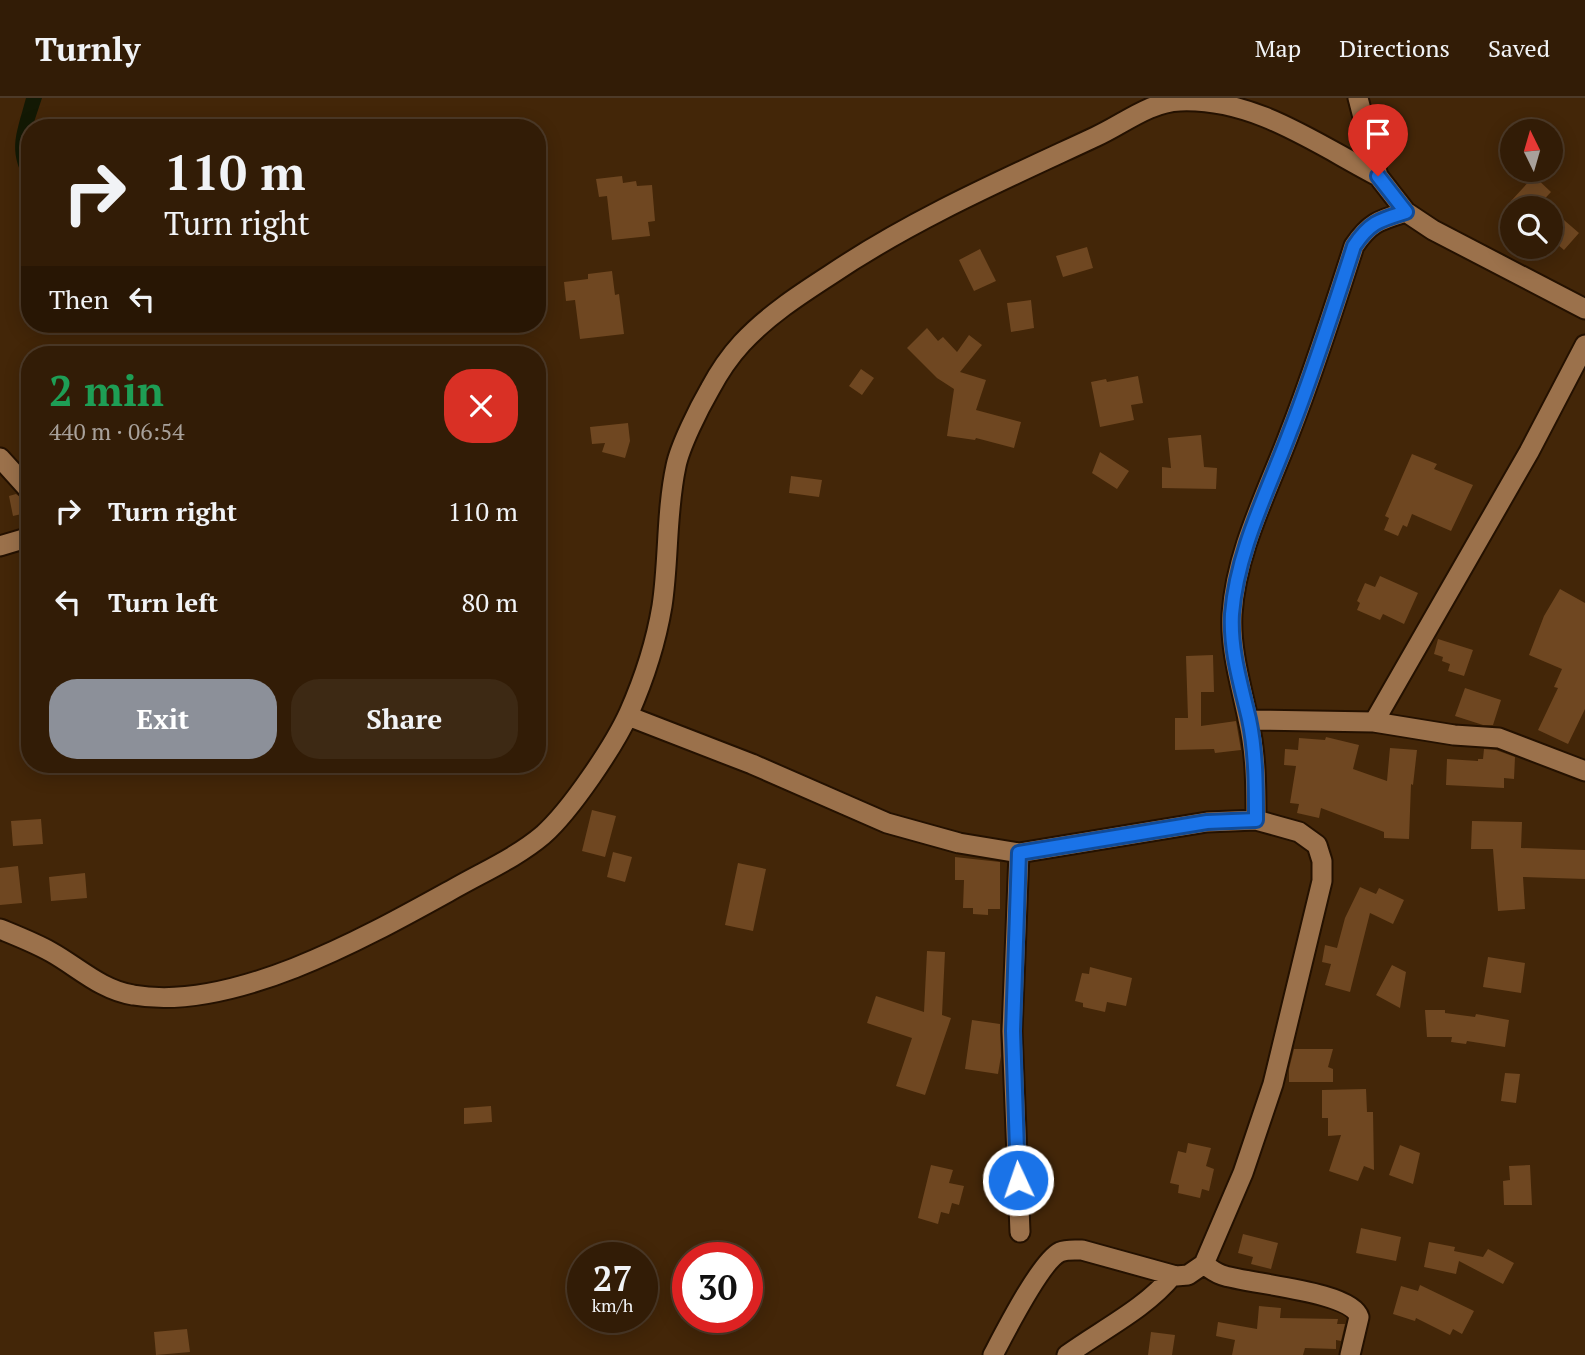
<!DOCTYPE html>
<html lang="en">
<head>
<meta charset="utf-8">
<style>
	:root { --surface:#321c06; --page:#3d2914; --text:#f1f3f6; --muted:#a8a19b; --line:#4d3a28; --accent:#8c9099 }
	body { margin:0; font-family:"PT Serif",serif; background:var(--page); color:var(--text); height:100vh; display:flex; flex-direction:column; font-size:26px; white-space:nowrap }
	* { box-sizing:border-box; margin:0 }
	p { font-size:23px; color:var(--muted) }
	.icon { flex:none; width:38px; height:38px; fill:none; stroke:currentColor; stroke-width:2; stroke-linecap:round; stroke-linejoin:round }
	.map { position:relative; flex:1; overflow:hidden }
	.details { position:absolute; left:21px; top:248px; width:525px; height:427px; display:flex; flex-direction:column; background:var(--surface); border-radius:28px; box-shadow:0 4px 18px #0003,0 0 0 2px var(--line) }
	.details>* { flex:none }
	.guide { position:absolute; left:21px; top:21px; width:525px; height:214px; border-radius:28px; box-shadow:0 4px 18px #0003,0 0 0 2px var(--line); background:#321c06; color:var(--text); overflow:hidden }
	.needle { width:46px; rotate:355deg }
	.tools { position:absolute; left:1500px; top:21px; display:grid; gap:14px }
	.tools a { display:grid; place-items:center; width:63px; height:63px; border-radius:50%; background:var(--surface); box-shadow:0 4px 18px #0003,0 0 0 2px var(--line); font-size:35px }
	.speed { position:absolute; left:567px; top:1144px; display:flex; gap:14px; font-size:35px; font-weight:700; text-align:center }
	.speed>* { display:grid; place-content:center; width:91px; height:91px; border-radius:50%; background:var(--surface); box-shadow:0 4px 18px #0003,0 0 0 2px var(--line); line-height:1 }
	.speed small { font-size:18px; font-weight:400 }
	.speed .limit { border:10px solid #d22; background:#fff; color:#111 }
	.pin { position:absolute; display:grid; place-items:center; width:60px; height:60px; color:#fff; margin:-72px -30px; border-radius:50% 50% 50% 0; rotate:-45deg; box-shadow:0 0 7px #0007 }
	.pin .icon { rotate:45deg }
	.me { position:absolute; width:77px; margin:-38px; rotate:357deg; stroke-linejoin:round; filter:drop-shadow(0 0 5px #0008) }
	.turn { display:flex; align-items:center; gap:24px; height:147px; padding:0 28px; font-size:32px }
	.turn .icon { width:91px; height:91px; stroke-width:2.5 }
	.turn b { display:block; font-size:49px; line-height:60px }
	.then { display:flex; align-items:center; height:66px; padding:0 28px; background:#0003; gap:14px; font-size:26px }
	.round { display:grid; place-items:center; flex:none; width:74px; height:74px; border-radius:28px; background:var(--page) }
	.headline { display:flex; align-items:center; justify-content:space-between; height:119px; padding:0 28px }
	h1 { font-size:42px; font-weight:700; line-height:52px; color:#1e9e55 }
	.primary-button { display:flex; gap:14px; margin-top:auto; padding:14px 28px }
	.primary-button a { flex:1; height:80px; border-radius:28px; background:var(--accent); color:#fff; font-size:28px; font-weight:700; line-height:80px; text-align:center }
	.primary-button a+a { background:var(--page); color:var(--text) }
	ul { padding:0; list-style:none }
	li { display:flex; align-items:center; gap:21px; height:91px; padding:0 28px }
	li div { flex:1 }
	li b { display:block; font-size:26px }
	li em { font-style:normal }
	header { display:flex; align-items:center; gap:42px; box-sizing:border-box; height:98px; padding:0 35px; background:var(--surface); border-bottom:2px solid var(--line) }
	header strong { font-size:33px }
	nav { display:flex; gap:38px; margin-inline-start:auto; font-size:24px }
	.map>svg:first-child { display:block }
	.water { fill:#131904 }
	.building { fill:#6f4721 }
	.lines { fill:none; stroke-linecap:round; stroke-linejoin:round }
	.minor-casing { stroke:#241100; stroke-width:23 }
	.minor { stroke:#9b714b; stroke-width:19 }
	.route-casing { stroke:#114b97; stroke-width:18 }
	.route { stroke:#1a73e8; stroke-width:12 }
</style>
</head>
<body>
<header>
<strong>Turnly</strong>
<nav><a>Map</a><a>Directions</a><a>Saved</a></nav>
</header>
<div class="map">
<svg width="1585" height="1257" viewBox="0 0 1585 1257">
	<rect width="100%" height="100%" fill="#432608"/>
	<path class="water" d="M 26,0 L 42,0 L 32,30 L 30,30 L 30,92 C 7,53 15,41 26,0 Z"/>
	<path class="building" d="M 622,78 L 623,85 L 636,83 L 637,88 L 652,87 L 655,123 L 648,124 L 650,138 L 612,142 L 607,98 L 599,99 L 596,81 Z
		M 1534,78 L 1551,94 L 1536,110 L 1518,110 L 1511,103 Z
		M 1550,110 L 1579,135 L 1564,152 L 1550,140 Z
		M 1087,149 L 1093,170 L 1063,179 L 1056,158 Z
		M 980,151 L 996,183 L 974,193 L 959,162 Z
		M 612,173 L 615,197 L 619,196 L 624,236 L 580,241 L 575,202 L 566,203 L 564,184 L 588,181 L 588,176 Z
		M 1031,202 L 1034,230 L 1011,234 L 1007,205 Z
		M 927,230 L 938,243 L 943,239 L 957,254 L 969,237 L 982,247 L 960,274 L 986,282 L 976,312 L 1021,324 L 1014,350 L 976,340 L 975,342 L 947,338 L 954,291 L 937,280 L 907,250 Z
		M 861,271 L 874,280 L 862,297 L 849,288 Z
		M 1138,278 L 1143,305 L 1131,307 L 1134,322 L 1100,329 L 1091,284 L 1106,281 L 1107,284 Z
		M 628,325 L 630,343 L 625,360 L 602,354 L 605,345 L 592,346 L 590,329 Z
		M 1201,337 L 1204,369 L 1217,370 L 1216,391 L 1162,390 L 1162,369 L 1171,370 L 1168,340 Z
		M 1100,354 L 1129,373 L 1117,391 L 1092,375 Z
		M 1412,356 L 1437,366 L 1434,371 L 1473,387 L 1451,433 L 1412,416 L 1407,429 L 1403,427 L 1398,438 L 1384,432 L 1389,420 L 1385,418 Z
		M 791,378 L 822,382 L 819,399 L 789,395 Z
		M 16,396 L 28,405 L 30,414 L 13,418 L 9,398 Z
		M 1380,478 L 1418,495 L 1404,526 L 1383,516 L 1380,522 L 1357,512 L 1360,505 L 1357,503 L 1365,485 L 1375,489 Z
		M 1560,491 L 1585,505 L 1585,611 L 1568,646 L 1538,632 L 1558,590 L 1554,589 L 1562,571 L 1529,557 L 1544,518 Z
		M 1438,541 L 1473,552 L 1464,578 L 1448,573 L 1450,566 L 1442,563 L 1443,559 L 1434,556 Z
		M 1213,557 L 1214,594 L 1201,594 L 1201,628 L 1236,623 L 1241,652 L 1215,655 L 1214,651 L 1175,652 L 1175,620 L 1188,620 L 1186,558 Z
		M 1465,590 L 1501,602 L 1493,627 L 1483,627 L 1455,618 Z
		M 1326,639 L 1359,647 L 1353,671 L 1387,683 L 1390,650 L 1417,652 L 1413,687 L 1411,686 L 1409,741 L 1384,740 L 1384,734 L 1321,710 L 1319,720 L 1297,715 L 1299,706 L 1290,705 L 1296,668 L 1284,667 L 1285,651 L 1298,652 L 1299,640 L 1325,642 Z
		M 1484,651 L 1496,652 L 1515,659 L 1514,681 L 1504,680 L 1504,690 L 1446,687 L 1447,661 L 1478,663 L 1478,661 L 1483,661 Z
		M 592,712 L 616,718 L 605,759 L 582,753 Z
		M 41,721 L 43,746 L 13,748 L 11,723 Z
		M 1472,723 L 1522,724 L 1521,750 L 1585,752 L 1585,781 L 1523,779 L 1525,811 L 1498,813 L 1493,751 L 1471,751 Z
		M 613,754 L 632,759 L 625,784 L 607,779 Z
		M 955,759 L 1000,764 L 1000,811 L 988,811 L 988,817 L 973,816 L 973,810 L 963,810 L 964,782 L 955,782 Z
		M 738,765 L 766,771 L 753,833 L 725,827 Z
		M 18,768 L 22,805 L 0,807 L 0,770 Z
		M 85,775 L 87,800 L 51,803 L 49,779 Z
		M 1360,789 L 1376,796 L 1379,790 L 1404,802 L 1393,826 L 1370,815 L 1350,894 L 1325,887 L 1331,866 L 1322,864 L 1325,847 L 1337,850 L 1345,820 Z
		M 927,853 L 945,854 L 942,917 L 951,920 L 925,997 L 896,988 L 912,940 L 867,925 L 876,898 L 924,914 Z
		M 1488,859 L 1525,865 L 1521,895 L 1483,889 Z
		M 1392,867 L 1406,874 L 1400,910 L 1376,897 Z
		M 1090,869 L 1132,880 L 1126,908 L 1107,904 L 1105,914 L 1083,909 L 1083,905 L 1075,903 L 1082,875 L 1089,876 Z
		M 1425,912 L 1445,912 L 1445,915 L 1475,919 L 1476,916 L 1509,922 L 1505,949 L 1467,943 L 1466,946 L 1451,944 L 1452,939 L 1427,939 Z
		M 972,922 L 1000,926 L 1001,958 L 998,976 L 965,971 Z
		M 1294,951 L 1333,951 L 1328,969 L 1333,971 L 1333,984 L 1289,984 L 1289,971 Z
		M 1505,975 L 1520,976 L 1516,1005 L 1501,1003 Z
		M 1366,991 L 1367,1014 L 1373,1014 L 1374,1072 L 1364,1068 L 1358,1083 L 1329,1073 L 1341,1037 L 1328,1038 L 1328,1020 L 1322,1020 L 1322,992 Z
		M 491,1008 L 492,1024 L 464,1026 L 464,1010 Z
		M 1188,1045 L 1211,1050 L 1206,1068 L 1214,1071 L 1209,1093 L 1202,1091 L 1200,1100 L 1178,1095 L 1179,1087 L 1170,1085 L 1178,1053 L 1186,1055 Z
		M 1400,1047 L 1420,1055 L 1413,1086 L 1389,1077 Z
		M 931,1067 L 953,1072 L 949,1085 L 964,1088 L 959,1107 L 952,1105 L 949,1116 L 941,1114 L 938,1126 L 918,1120 Z
		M 1530,1067 L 1532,1107 L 1504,1107 L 1503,1083 L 1510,1082 L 1509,1068 Z
		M 1361,1130 L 1401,1139 L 1396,1163 L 1356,1155 Z
		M 1243,1136 L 1278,1145 L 1271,1171 L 1251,1166 L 1253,1159 L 1238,1155 Z
		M 1429,1144 L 1455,1149 L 1454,1153 L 1483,1159 L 1488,1151 L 1514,1165 L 1503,1186 L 1459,1163 L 1456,1176 L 1424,1169 Z
		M 1420,1187 L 1474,1213 L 1462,1236 L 1453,1231 L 1450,1237 L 1416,1220 L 1415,1223 L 1393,1216 L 1401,1188 L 1418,1193 Z
		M 1259,1208 L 1281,1210 L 1280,1220 L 1338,1221 L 1337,1226 L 1345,1226 L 1341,1243 L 1336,1242 L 1336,1251 L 1305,1250 L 1303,1257 L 1232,1257 L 1235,1242 L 1216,1238 L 1218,1224 L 1257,1231 Z
		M 187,1231 L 190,1254 L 156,1257 L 154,1234 Z
		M 1151,1234 L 1175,1237 L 1172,1257 L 1148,1257 Z"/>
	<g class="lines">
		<defs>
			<path id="minor" d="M 1358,0 L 1378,78 L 1406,114 L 1433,132 L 1585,211
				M 0,360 L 30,393
				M 0,448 L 30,439
				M 628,618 L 752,666 L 887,725 L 959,745 L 1019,755 L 1207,724 L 1256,722 L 1299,734 L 1317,747 L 1322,763 L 1322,783 L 1273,986 L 1243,1075 L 1204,1166 L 1188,1177 L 1176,1178 L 1082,1152 C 1075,1152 1067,1151 1060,1154 C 1041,1163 1004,1236 993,1257
				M 1249,622 L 1374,624 L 1454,637 L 1499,640 L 1585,673
				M 1374,624 L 1529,354 L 1585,247
				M 1256,722 C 1256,689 1256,654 1248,621 C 1241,587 1230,552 1232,516 C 1236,453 1268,393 1290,334 C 1314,273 1334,210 1354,148 C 1370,124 1380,122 1406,114
				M 1019,755 L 1012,933 L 1020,1134
				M 0,831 C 17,838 35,845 51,854 C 78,869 101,892 133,897 C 233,915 370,837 455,790 C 485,773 517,759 543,737 C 571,712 614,648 629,615 C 644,581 656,544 662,508 C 669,462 666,414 676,368 C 680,348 699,310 710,291 C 718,276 730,258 742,245 C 767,218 799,197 830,177 C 913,121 1005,81 1095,39 C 1122,27 1149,4 1180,3 C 1254,0 1315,45 1378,78
				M 1204,1166 C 1209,1170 1216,1175 1222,1177 C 1248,1186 1352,1193 1359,1219 L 1350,1257
				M 1067,1257 C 1103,1231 1145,1211 1173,1177"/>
		</defs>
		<use href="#minor" class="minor-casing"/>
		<use href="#minor" class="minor"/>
	</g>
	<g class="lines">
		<defs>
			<path id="route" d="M 1018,1082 L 1013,933 L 1019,755 L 1207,724 L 1256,722 C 1256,689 1256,654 1249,621 C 1241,587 1230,552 1232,516 C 1237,453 1268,393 1290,334 C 1314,273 1334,210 1354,148 C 1370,124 1380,122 1406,114 L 1378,78"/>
		</defs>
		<use href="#route" class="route-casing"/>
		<use href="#route" class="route"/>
	</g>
</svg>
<div class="tools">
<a><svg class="needle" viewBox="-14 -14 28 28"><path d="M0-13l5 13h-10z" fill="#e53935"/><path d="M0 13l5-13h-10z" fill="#a8a19b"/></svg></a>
<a><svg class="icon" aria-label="search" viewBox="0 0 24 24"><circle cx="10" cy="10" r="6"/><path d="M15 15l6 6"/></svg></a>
</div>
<div class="speed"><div>27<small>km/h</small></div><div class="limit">30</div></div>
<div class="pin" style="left:1378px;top:78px;background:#d93025"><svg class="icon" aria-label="arrive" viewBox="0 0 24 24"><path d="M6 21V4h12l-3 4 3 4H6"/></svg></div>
<svg class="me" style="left:1018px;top:1082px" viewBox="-20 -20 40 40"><circle r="17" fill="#1a73e8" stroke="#fff" stroke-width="3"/><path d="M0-11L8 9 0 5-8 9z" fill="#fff"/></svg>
<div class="guide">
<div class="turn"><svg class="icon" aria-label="right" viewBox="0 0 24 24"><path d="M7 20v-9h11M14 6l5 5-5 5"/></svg><div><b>110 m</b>Turn right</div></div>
<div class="then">Then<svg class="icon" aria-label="left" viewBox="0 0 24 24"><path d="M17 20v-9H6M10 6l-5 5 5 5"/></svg></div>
</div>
<section class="details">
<div class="headline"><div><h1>2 min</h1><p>440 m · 06:54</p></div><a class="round" style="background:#d93025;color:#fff"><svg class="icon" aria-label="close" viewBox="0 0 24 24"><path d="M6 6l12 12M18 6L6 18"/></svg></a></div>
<ul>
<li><svg class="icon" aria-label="right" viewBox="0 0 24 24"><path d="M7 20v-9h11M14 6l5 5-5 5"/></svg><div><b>Turn right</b></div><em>110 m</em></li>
<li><svg class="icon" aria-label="left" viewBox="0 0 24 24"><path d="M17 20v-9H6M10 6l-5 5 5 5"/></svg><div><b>Turn left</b></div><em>80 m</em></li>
</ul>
<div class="primary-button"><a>Exit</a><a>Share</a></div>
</section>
</div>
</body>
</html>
